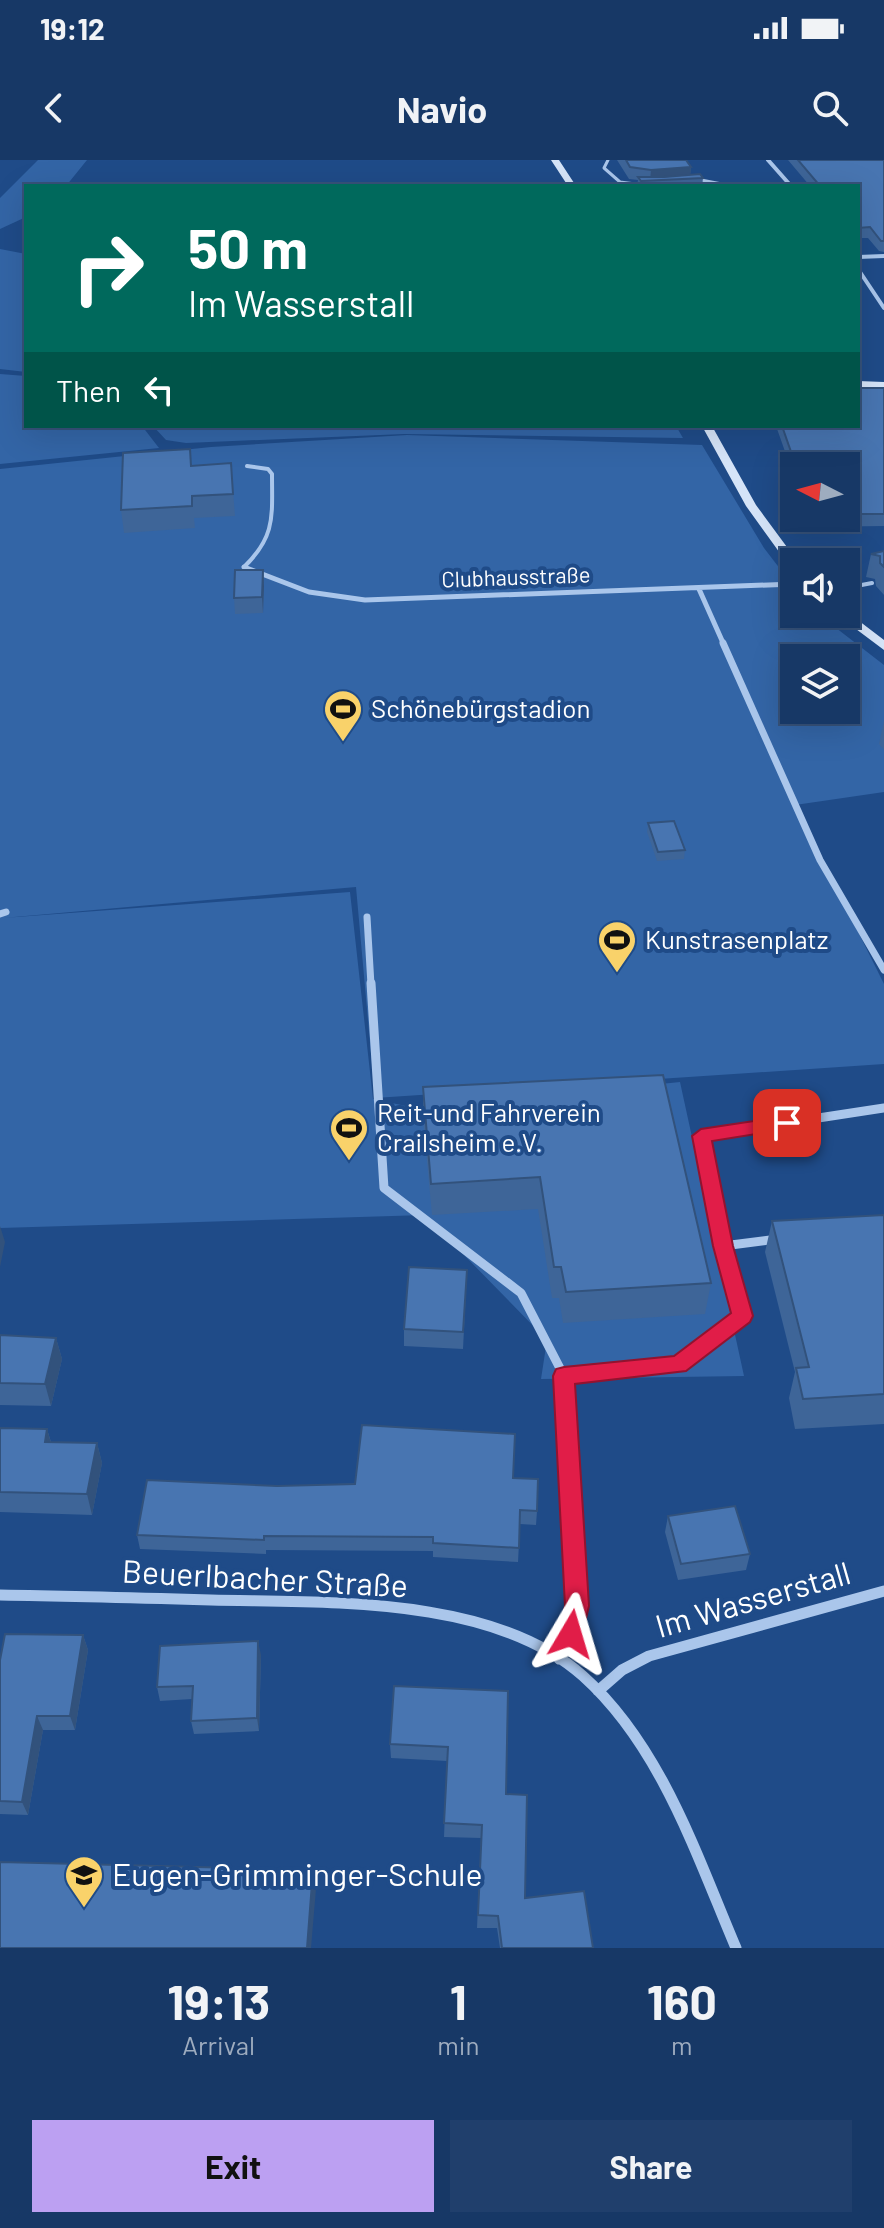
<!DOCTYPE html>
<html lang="en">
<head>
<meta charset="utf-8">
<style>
	:root { --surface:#173866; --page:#203f6c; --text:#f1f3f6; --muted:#9eacbf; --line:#36527a; --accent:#bca0f2 }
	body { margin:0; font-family:Barlow,sans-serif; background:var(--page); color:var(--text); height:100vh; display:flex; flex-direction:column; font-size:30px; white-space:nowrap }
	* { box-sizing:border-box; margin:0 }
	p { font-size:26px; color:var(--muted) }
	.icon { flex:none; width:44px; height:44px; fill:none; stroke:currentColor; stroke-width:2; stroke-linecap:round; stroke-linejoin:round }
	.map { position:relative; height:1788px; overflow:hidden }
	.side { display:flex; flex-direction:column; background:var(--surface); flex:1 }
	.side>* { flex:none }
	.guide { position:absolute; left:24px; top:24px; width:836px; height:244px; border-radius:0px; box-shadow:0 8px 32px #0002,0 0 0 2px var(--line); background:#00695c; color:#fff; overflow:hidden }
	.needle { width:52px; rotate:276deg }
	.buttons { position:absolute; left:780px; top:292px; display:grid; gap:16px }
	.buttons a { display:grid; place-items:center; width:80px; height:80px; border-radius:0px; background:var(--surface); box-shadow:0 8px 32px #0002,0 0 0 2px var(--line); font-size:40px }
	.pin { position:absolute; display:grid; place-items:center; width:68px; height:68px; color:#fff; margin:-34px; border-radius:16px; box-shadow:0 4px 12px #0006 }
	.me { position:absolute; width:88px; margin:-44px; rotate:7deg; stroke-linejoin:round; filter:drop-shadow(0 0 6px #0008) }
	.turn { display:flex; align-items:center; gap:28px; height:168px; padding:0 32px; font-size:36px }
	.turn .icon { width:104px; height:104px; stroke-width:2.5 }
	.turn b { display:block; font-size:56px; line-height:68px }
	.then { display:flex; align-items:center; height:76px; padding:0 32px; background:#0003; gap:16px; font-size:30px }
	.eta { display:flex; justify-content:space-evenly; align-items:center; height:136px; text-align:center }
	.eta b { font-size:48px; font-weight:700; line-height:56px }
	.button { display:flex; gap:16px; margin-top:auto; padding:16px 32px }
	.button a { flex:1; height:92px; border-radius:0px; background:var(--accent); color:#111; font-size:32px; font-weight:700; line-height:92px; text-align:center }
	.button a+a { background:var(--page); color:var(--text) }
	.status { display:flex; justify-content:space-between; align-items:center; height:56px; padding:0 40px; background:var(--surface); direction:ltr }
	.status svg { height:22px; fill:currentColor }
	header { display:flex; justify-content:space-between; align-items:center; height:104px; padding:0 32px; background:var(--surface); font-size:36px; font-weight:700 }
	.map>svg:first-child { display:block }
	.green { fill:#3365a6; fill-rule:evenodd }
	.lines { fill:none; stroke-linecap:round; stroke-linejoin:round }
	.lane-far1 { stroke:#aac6eb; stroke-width:3 }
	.lane { stroke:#aac6eb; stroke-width:4 }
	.street-far4 { stroke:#aac6eb; stroke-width:4 }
	.street-far3 { stroke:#aac6eb; stroke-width:5 }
	.street-far2 { stroke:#aac6eb; stroke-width:7 }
	.street-far1 { stroke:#aac6eb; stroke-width:9 }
	.street { stroke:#aac6eb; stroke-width:11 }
	.secondary { fill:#d5e4f8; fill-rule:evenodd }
	.wall { fill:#3e6598 }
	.shaded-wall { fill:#32527c }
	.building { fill:#4875b1; stroke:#32527c; stroke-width:2 }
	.route { fill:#e11d48; stroke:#92132f; stroke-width:2 }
	.labels { text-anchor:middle; stroke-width:8; stroke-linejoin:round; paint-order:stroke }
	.far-street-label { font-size:22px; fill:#fff; stroke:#1f4b88 }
	.poi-label { font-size:26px; fill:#fff; stroke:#1f4b88; text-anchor:start }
	.near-street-label { font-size:32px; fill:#fff; stroke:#1f4b88 }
	.near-poi-label { font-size:32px; fill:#fff; stroke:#1f4b88; text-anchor:start }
</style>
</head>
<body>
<div class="status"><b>19:12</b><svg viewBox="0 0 49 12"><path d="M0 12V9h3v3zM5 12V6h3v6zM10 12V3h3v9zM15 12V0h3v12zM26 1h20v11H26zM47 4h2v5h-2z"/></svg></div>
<header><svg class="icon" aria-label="back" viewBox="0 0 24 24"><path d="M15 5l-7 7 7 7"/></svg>Navio<svg class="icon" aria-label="search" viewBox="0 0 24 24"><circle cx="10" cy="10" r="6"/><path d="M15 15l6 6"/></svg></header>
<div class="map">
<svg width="884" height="1788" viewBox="0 0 884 1788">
	<rect width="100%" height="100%" fill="#1f4b88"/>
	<path class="green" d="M 38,0 L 87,0 L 66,26 L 26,26 L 26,57 L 0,69 L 0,38 Z
		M 0,89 L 26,94 L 26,212 L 0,209 Z
		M 0,214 L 26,216 L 26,266 L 142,266 L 159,288 L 0,304 Z
		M 153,266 L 676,266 L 683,278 L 404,274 L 186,283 L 166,280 Z
		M 407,275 L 702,285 L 764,388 L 794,427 L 794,454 L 818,454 L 884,505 L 884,632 L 795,645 L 884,824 L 884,904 L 375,938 L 356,727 L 3,758 L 350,732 L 373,939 L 420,949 L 680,922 L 744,1216 L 541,1219 L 547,1180 L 425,1055 L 0,1068 L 0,309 L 211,287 ZM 794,498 L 846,498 L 846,550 L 794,550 Z"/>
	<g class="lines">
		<path class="lane-far1" d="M 608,0 L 604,8 L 620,22 L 643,25
			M 696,19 L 732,26
			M 734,26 L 789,25"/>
		<path class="lane" d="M 244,407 C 276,376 272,356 272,314 L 268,309 L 247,306
			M 846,428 L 872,423"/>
		<path class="street-far4" d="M 768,0 L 791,26
			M 858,97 L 884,96
			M 858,109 L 884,148"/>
		<path class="street-far3" d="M 244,407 L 309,432 L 365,440 L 794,424
			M 699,429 L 724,485"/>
		<path class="street-far2" d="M 723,483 L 820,700 L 884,810
			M 0,754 L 6,752
			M 367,757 L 371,825"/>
		<path class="street-far1" d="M 371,823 L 384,1028 L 521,1133 L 564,1216 L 566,1252
			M 723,1086 L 778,1079
			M 564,1216 L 679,1205 L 743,1156 L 723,1086 L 701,976 L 884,948"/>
		<path class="street" d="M 0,1435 C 71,1436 141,1438 211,1440 C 325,1443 493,1435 583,1516 C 661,1586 696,1694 736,1788
			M 559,1499 L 571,1474 L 577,1446 L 566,1250
			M 598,1531 L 622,1510 L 649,1496 L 884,1431"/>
		<path class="secondary" d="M 551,0 L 559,0 L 576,26 L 568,26 Z
			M 858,221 L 884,222 L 884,228 L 858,227 Z
			M 702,266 L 712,266 L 756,345 L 798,402 L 794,402 L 794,408 L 790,407 L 746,346 Z
			M 846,451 L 884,480 L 884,490 L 836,454 L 846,454 Z"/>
	</g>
	<path class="wall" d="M 617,0 L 686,0 L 691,7 L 690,15 L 703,18 L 702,26 L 738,26 L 637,26 L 638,20 L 629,19 Z
		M 788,0 L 884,0 L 884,92 L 879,91 L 868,78 L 858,78 L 858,26 L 810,26 Z
		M 884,228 L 884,366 L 812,367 L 809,358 L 846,358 L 846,306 L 794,306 L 794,317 L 776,266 L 858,266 Z
		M 231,303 L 235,356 L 194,358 L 195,368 L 124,373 L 121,350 L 192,306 Z
		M 884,391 L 884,435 L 876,426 L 875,419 L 866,417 L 871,394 Z
		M 263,410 L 264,426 L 263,453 L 235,454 L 234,438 Z
		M 884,560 L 884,590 L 879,584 Z
		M 648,663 L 685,690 L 684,699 L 657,701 L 647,672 Z
		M 423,927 L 711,1123 L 705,1154 L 563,1163 L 559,1138 L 552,1138 L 538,1049 L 432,1055 L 423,958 Z
		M 884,1055 L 884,1264 L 795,1269 L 789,1238 L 795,1212 L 765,1092 L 772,1061 Z
		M 467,1110 L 463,1189 L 404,1186 L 404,1169 Z
		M 0,1175 L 56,1178 L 62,1199 L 51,1246 L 0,1245 Z
		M 0,1268 L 47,1269 L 51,1282 L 97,1283 L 102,1303 L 92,1355 L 0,1352 Z
		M 513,1318 L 537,1351 L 536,1365 L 520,1364 L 518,1402 L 433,1397 L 433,1391 L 266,1390 L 266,1394 L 140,1389 L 137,1375 L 277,1326 Z
		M 668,1356 L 750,1394 L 746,1410 L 678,1420 L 665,1372 Z
		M 83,1475 L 88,1490 L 75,1570 L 43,1570 L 28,1655 L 0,1654 L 0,1500 Z
		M 261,1495 L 259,1571 L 194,1574 L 191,1561 L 192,1539 L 160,1541 L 157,1527 Z
		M 394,1526 L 506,1634 L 525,1738 L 593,1788 L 500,1788 L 497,1768 L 477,1768 L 481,1678 L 444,1677 L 447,1601 L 391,1598 L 390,1584 Z"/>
	<path class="shaded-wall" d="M 691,7 L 690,18 L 650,21 L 651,10 Z
		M 263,410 L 264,426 L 263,453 L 262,437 Z
		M 0,1066 L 5,1082 L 0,1107 Z
		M 56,1178 L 62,1199 L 51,1246 L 45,1224 Z
		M 47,1269 L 53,1290 L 45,1282 Z
		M 97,1283 L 102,1303 L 92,1355 L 87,1334 Z
		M 83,1475 L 88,1490 L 75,1570 L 70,1556 Z
		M 258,1481 L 261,1495 L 259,1571 L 257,1558 Z
		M 37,1556 L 43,1570 L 28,1655 L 22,1642 Z
		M 313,1710 L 316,1729 L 311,1788 L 307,1788 Z"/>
	<path class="building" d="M 626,0 L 686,0 L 691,7 L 651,10 L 630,7 Z
		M 798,0 L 884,0 L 884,81 L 881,81 L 870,67 L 858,68 L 858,26 L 820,26 Z
		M 700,14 L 703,18 L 641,21 L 638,17 L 664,17 Z
		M 736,24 L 738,26 L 696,26 Z
		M 858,228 L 884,228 L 884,354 L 846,354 L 846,306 L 796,306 L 782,266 L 858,266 Z
		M 190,289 L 191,306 L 231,303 L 233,334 L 192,336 L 192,346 L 121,350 L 123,293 Z
		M 884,391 L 884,407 L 880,403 L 880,396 L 871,394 Z
		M 235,410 L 263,410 L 262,437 L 234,438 Z
		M 674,661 L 685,690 L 658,692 L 648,663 Z
		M 663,915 L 711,1123 L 566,1132 L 561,1107 L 554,1107 L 540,1017 L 431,1024 L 423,927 Z
		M 884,1055 L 884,1234 L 803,1239 L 796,1208 L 809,1207 L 772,1061 Z
		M 409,1107 L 467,1110 L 463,1172 L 404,1169 Z
		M 0,1175 L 56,1178 L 45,1224 L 0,1223 Z
		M 362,1265 L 515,1274 L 513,1318 L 538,1319 L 537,1351 L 520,1350 L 519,1388 L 433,1383 L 433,1377 L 264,1376 L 264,1380 L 137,1375 L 147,1320 L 277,1326 L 355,1324 Z
		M 0,1268 L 47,1269 L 45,1282 L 97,1283 L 87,1334 L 0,1332 Z
		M 735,1346 L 750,1394 L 681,1404 L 668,1356 Z
		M 5,1474 L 83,1475 L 70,1556 L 37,1556 L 22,1642 L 0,1641 L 0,1500 Z
		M 258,1481 L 257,1558 L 191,1561 L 193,1526 L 157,1527 L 160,1486 Z
		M 394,1526 L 508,1531 L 506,1634 L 527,1635 L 525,1738 L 584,1731 L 593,1788 L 502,1788 L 498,1756 L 478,1755 L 482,1665 L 444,1663 L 448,1587 L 390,1584 Z
		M 0,1702 L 313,1710 L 307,1788 L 0,1788 Z"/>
	<path class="route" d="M 787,956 L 793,958 L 793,968 L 712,981 L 733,1086 L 753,1156 L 750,1162 L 686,1211 L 575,1224 L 589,1446 L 580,1483 L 571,1486 L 563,1483 L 559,1474 L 565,1446 L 553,1216 L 556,1209 L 564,1207 L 674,1196 L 731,1153 L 713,1086 L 692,976 L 701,969 Z"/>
	<defs>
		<symbol id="stadium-pin" viewBox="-11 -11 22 30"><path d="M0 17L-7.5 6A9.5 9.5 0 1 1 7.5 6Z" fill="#f9d26a" stroke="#1f4b88"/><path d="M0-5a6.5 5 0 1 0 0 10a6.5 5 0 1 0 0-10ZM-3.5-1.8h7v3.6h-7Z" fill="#111"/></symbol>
		<symbol id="school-pin" viewBox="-11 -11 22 30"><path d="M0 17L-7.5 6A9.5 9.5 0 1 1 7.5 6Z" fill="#f9d26a" stroke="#1f4b88"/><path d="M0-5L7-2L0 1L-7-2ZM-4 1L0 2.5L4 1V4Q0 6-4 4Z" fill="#111"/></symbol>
	</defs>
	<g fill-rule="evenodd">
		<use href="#stadium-pin" x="321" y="527" width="44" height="60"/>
		<use href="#stadium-pin" x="595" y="758" width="44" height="60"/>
		<use href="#stadium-pin" x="327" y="946" width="44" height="60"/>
		<use href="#school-pin" x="62" y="1693" width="44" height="60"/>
	</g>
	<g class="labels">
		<g class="far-street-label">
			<text transform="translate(516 417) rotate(-2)" y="8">Clubhausstraße</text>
		</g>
		<g class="poi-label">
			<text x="371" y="558">Schönebürgstadion</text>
			<text x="645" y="789">Kunstrasenplatz</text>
			<text x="377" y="962">Reit-und Fahrverein<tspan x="377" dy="30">Crailsheim e.V.</tspan></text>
		</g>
		<g class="near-street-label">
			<text transform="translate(265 1419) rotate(3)" y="11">Beuerlbacher Straße</text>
			<text transform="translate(753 1440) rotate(-16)" y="11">Im Wasserstall</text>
		</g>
		<g class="near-poi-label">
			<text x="112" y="1726">Eugen-Grimminger-Schule</text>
		</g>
	</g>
</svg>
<div class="buttons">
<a><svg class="needle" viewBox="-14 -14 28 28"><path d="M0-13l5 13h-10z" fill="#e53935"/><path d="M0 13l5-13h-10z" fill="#9eacbf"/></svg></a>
<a><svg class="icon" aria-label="sound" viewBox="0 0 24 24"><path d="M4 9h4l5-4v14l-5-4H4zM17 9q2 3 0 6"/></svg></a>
<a><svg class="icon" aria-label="layers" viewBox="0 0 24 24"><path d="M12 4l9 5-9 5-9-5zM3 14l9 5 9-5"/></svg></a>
</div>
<div class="pin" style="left:787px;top:963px;background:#d93025"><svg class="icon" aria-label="arrive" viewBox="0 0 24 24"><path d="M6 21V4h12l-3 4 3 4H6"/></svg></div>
<svg class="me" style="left:571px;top:1474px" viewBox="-20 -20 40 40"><path d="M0-17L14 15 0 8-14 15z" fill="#e11d48" stroke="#fff" stroke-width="4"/></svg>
<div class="guide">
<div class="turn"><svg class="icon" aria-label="right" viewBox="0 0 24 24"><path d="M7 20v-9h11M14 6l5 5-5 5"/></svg><div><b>50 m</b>Im Wasserstall</div></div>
<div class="then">Then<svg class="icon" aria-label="left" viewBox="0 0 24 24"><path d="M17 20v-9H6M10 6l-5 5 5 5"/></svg></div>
</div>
</div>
<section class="side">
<div class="eta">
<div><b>19:13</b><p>Arrival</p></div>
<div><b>1</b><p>min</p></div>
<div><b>160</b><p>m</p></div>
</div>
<div class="button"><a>Exit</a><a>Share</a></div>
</section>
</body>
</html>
